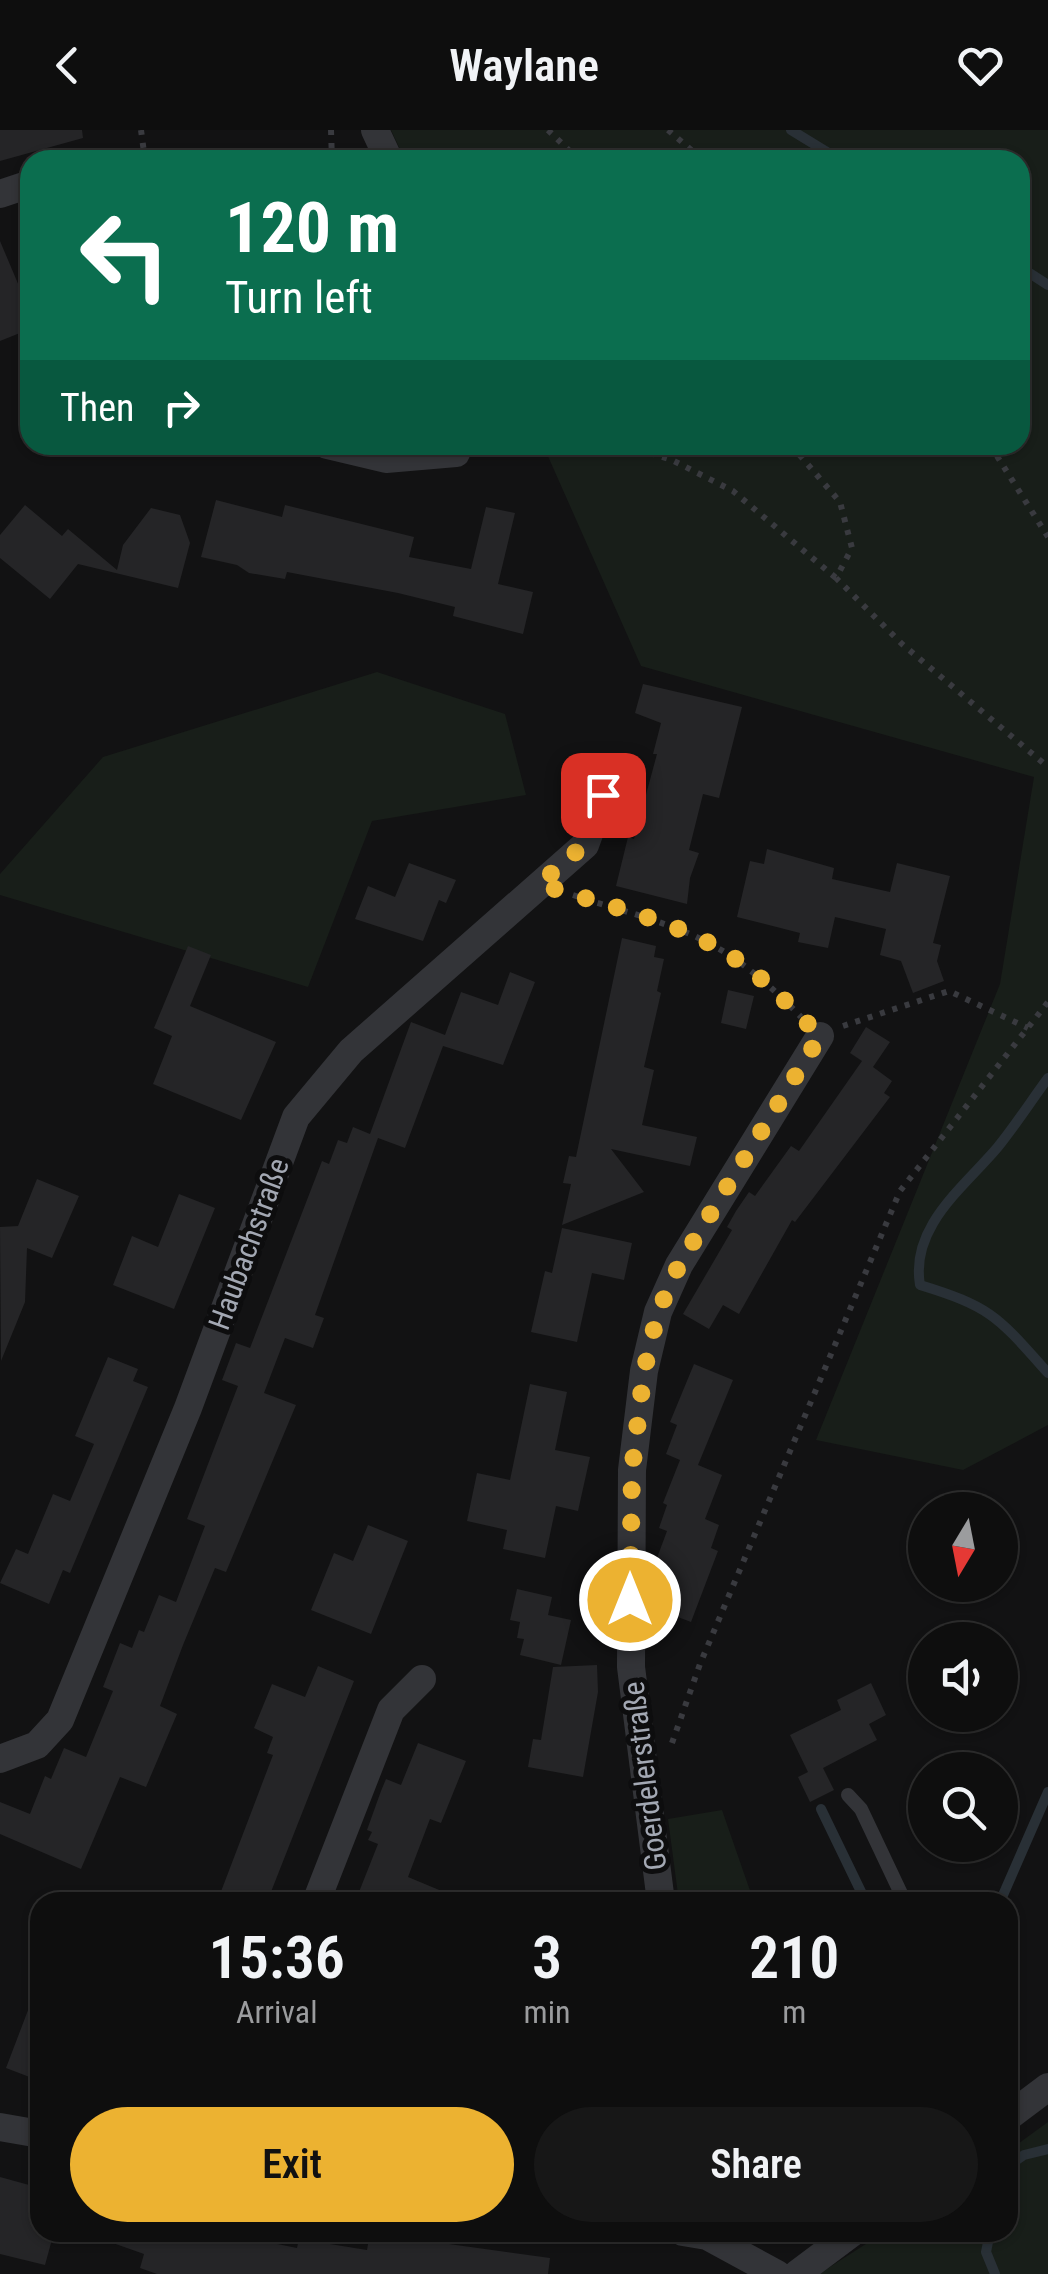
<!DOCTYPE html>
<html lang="en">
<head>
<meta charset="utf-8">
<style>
	:root { --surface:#0e0e0e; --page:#171717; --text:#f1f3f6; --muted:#9b9c9e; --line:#2e2e2e; --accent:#ecb231 }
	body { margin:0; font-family:"Roboto Condensed",sans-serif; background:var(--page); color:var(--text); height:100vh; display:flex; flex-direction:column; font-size:38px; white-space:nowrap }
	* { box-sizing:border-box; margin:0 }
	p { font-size:32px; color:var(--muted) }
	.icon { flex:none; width:55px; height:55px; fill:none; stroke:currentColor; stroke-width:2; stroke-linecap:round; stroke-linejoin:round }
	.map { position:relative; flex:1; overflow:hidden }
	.sheet { position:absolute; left:30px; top:1762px; width:988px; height:350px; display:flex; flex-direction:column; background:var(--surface); border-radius:30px; box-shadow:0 2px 8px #0004,0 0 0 2px var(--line) }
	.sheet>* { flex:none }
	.guide { position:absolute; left:20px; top:20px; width:1010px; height:305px; border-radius:30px; box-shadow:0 2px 8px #0004,0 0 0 2px var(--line); background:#0b6e4f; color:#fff; overflow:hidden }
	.needle { width:65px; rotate:190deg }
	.tools { position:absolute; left:908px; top:1362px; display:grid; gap:20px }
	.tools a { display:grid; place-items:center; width:110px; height:110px; border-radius:50%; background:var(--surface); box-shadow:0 2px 8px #0004,0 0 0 2px var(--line); font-size:50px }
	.pin { position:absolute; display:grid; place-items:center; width:85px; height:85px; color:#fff; margin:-42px; border-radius:20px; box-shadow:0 5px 15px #0006 }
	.me { position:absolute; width:110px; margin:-55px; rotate:0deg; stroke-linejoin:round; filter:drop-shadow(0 0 8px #0008) }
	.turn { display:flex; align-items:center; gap:35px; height:210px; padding:0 40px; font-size:45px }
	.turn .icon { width:130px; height:130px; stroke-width:2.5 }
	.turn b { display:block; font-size:70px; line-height:85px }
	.then { display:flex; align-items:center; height:95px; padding:0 40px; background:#0003; gap:20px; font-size:38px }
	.eta { display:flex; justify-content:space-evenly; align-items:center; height:170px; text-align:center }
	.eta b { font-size:60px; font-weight:600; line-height:70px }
	.cta { display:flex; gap:20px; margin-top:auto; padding:20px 40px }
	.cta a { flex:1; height:115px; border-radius:60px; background:var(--accent); color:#111; font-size:40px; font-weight:600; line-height:115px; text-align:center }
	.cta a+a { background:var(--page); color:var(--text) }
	header { display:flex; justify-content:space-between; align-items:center; height:130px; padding:0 40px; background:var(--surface); font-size:45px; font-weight:600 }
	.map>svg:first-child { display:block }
	.green { fill:#181e19 }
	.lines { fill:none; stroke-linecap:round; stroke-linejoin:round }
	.stream { stroke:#293036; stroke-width:10 }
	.building { fill:#252527 }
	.path { stroke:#393a3f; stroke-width:6; stroke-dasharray:5 8; stroke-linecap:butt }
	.service { stroke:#333438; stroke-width:14 }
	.minor { stroke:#333438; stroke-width:28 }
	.route { stroke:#ecb231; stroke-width:18; stroke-dasharray:0 32.4 }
	.labels { text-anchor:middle; stroke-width:10; stroke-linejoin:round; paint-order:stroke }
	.street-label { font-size:30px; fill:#a3a8b3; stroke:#0d0d0e }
</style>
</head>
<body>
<header><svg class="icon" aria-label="back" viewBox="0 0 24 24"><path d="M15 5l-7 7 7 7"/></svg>Waylane<svg class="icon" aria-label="heart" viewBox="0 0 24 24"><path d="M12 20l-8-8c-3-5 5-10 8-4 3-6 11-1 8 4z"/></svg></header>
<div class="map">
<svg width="1048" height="2144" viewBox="0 0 1048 2144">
	<rect width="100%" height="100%" fill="#121213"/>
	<path class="green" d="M 391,0 L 1048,0 L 1048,1295 L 963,1340 L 816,1310 L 1000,854 L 1034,647 L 641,536 L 543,315 L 1020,315 L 1020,30 L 405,30 Z
		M 377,542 L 505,584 L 526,665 L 372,691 L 308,857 L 0,765 L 0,744 L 103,627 Z
		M 722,1680 L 754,1772 L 679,1772 L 668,1689 Z
		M 1048,1992 L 1048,2144 L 819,2144 L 883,2103 L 1008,2102 L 1008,2021 Z"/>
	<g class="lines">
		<path class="stream" d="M 791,0 L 840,30
			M 1020,137 L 1048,155
			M 1048,948 C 1031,971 1015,996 997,1018 C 963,1058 910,1097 920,1155 C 992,1177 998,1187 1048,1243
			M 821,1679 L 866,1772
			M 1000,1772 L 1048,1662
			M 1008,2036 L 1024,2025 L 1048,2019
			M 990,2102 L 986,2122 L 995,2144"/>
	</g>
	<path class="building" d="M 0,0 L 82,0 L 83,8 L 0,31 Z
		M 0,111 L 30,182 L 30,199 L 0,211 Z
		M 216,370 L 282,387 L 285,375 L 414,407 L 409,427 L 471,439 L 486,377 L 515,383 L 498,454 L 533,462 L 523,504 L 453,486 L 455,477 L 398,463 L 287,442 L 285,449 L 249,443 L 237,435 L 201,427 Z
		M 25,375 L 62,406 L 68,399 L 117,440 L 123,415 L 151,378 L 180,385 L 190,413 L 178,458 L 78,434 L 50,469 L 0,428 L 0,405 Z
		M 643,554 L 742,577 L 719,668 L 703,664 L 689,720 L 699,723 L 690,748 L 687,774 L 616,756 L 628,707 L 634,709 L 657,624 L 653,624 L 661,593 L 635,583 Z
		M 767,719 L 834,738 L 832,749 L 890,762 L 897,733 L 950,746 L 933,813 L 941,815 L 937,831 L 944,851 L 913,863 L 901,831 L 880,825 L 886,799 L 835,787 L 828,818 L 798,812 L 800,803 L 737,787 L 750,731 L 764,734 Z
		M 409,733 L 456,750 L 446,773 L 439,770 L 423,811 L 355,789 L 368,756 L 395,767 Z
		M 622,808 L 656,816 L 654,827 L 664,829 L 657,861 L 661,863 L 644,937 L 654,940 L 642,995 L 697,1007 L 690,1036 L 611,1019 L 644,1062 L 562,1095 L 571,1054 L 563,1053 L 569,1026 L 576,1027 Z
		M 188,816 L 211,825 L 190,876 L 276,912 L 241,990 L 153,954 L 172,906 L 154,898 Z
		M 510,842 L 535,852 L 503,935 L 443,916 L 405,1018 L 378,1008 L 315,1185 L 324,1188 L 313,1218 L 285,1208 L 264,1263 L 296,1275 L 226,1442 L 215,1438 L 183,1515 L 160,1576 L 177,1584 L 146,1657 L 120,1647 L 81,1739 L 0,1704 L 0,1672 L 30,1684 L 45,1646 L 51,1649 L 64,1618 L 86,1627 L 113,1561 L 103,1557 L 120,1513 L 132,1518 L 139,1500 L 144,1502 L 159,1465 L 176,1472 L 205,1396 L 187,1389 L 238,1256 L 222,1250 L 236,1213 L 250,1218 L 322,1031 L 329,1034 L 338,1010 L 347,1013 L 353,997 L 370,1004 L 411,892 L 445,905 L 461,862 L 498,875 Z
		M 728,860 L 754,866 L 746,899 L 721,893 Z
		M 866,897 L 890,912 L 873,937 L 892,951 L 884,963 L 890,967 L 795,1092 L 792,1090 L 739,1184 L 723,1175 L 709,1199 L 683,1184 L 732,1100 L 727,1097 L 736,1081 L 749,1062 L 755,1066 L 791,1016 L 799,1021 L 862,931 L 850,923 Z
		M 37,1049 L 79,1066 L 52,1128 L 27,1118 L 25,1172 L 1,1231 L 0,1097 L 18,1096 Z
		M 179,1064 L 215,1078 L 174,1179 L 113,1155 L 132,1106 L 158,1117 Z
		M 562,1098 L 632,1113 L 624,1150 L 592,1143 L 577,1212 L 531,1202 L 545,1141 L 552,1143 Z
		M 108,1227 L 138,1239 L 133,1251 L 148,1257 L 70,1443 L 63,1440 L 49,1474 L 0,1453 L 16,1419 L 28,1424 L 53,1364 L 70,1371 L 94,1314 L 75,1306 Z
		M 694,1234 L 733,1250 L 698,1335 L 722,1345 L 705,1389 L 719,1395 L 711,1418 L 718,1421 L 691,1492 L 649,1476 L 660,1438 L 654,1436 L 667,1401 L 659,1398 L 667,1375 L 663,1373 L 680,1330 L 666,1324 L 677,1295 L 670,1292 Z
		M 530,1254 L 567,1262 L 555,1320 L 590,1327 L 578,1381 L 556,1376 L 545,1428 L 503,1419 L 507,1400 L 467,1391 L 477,1343 L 510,1350 Z
		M 368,1395 L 408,1411 L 371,1504 L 311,1480 L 334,1423 L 353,1431 Z
		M 517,1459 L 552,1467 L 548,1485 L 571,1490 L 561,1535 L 520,1525 L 524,1509 L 517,1508 L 520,1492 L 510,1490 Z
		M 597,1535 L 598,1562 L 583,1647 L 528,1637 L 533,1609 L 541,1610 L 553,1537 Z
		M 318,1536 L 354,1551 L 267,1772 L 217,1772 L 273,1625 L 267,1623 L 273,1607 L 254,1598 L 272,1554 L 305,1567 Z
		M 871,1553 L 886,1585 L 869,1594 L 877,1610 L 823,1638 L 834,1660 L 810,1672 L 798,1647 L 808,1642 L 790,1605 L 841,1580 L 837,1570 Z
		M 418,1613 L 466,1631 L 441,1693 L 430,1689 L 408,1747 L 468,1772 L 355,1772 L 378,1714 L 368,1710 L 372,1702 L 367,1700 L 381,1661 L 386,1649 L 401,1655 Z
		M 38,1854 L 40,1855 L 40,1951 L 6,1938 Z
		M 0,2047 L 40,2058 L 40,2102 L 54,2102 L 45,2135 L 0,2124 Z
		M 94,2102 L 219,2102 L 297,2118 L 299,2109 L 367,2120 L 370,2103 L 550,2128 L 548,2144 L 157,2144 L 140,2138 L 144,2124 L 93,2106 Z"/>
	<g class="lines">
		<path class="path" d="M 141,0 L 145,30
			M 331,0 L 332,30
			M 548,0 L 579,30
			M 668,0 L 703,30
			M 625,315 L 672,330 L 733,361 L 836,448
			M 791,315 L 840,372 L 852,418 L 836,448 L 902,514 L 1048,637
			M 990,315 L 1048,407
			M 573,765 C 624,782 684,795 729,825 C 756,843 779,864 801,887
			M 843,896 L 949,861 L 1028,898
			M 672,1613 L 700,1534 L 900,1061 L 1048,872"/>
		<path class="service" d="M 848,1665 L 861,1679 L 905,1772"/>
		<path class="minor" d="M 375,0 L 389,30
			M 0,64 L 30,54
			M 327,315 L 386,329 L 456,323 L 459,315
			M 0,1629 L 37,1615 L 60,1590 L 188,1278 L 296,987 L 351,921 L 585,715 L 603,665
			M 316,1772 L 391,1580 L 422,1549
			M 661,1772 L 631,1537 L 632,1340 L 644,1241 L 658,1182 L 679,1135 L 820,906
			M 1008,1987 L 1048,1957
			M 0,1997 L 40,2004
			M 683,2102 L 707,2106 L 777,2144
			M 797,2144 L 853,2102"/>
	</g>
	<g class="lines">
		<path class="route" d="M 603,665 L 584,715 L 539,754 C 600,774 673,789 728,824 C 763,846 791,877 820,906 L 679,1135 L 658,1182 L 644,1241 L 632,1340 L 630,1470"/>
	</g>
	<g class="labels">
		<g class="street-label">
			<text transform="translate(249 1114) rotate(-70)" y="10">Haubachstraße</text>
			<text transform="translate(645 1646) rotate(-97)" y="10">Goerdelerstraße</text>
		</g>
	</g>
</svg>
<div class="tools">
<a><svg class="needle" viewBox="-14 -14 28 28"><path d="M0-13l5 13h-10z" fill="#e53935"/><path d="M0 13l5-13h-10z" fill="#9b9c9e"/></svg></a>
<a><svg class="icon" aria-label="sound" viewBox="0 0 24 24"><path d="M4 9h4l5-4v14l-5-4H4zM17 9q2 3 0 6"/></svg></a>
<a><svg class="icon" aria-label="search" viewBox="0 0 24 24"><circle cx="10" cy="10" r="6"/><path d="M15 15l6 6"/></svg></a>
</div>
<div class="pin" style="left:603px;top:665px;background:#d93025"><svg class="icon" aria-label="arrive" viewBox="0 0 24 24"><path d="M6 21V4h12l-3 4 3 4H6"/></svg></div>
<svg class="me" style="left:630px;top:1470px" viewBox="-20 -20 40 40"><circle r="17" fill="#ecb231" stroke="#fff" stroke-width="3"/><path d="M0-11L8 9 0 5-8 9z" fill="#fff"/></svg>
<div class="guide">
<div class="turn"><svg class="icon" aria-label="left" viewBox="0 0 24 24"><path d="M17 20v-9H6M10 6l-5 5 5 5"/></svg><div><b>120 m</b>Turn left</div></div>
<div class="then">Then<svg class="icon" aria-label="right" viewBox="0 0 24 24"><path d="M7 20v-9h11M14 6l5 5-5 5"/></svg></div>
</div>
<section class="sheet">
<div class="eta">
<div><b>15:36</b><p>Arrival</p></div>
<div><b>3</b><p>min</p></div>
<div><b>210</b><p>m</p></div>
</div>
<div class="cta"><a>Exit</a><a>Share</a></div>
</section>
</div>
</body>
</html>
